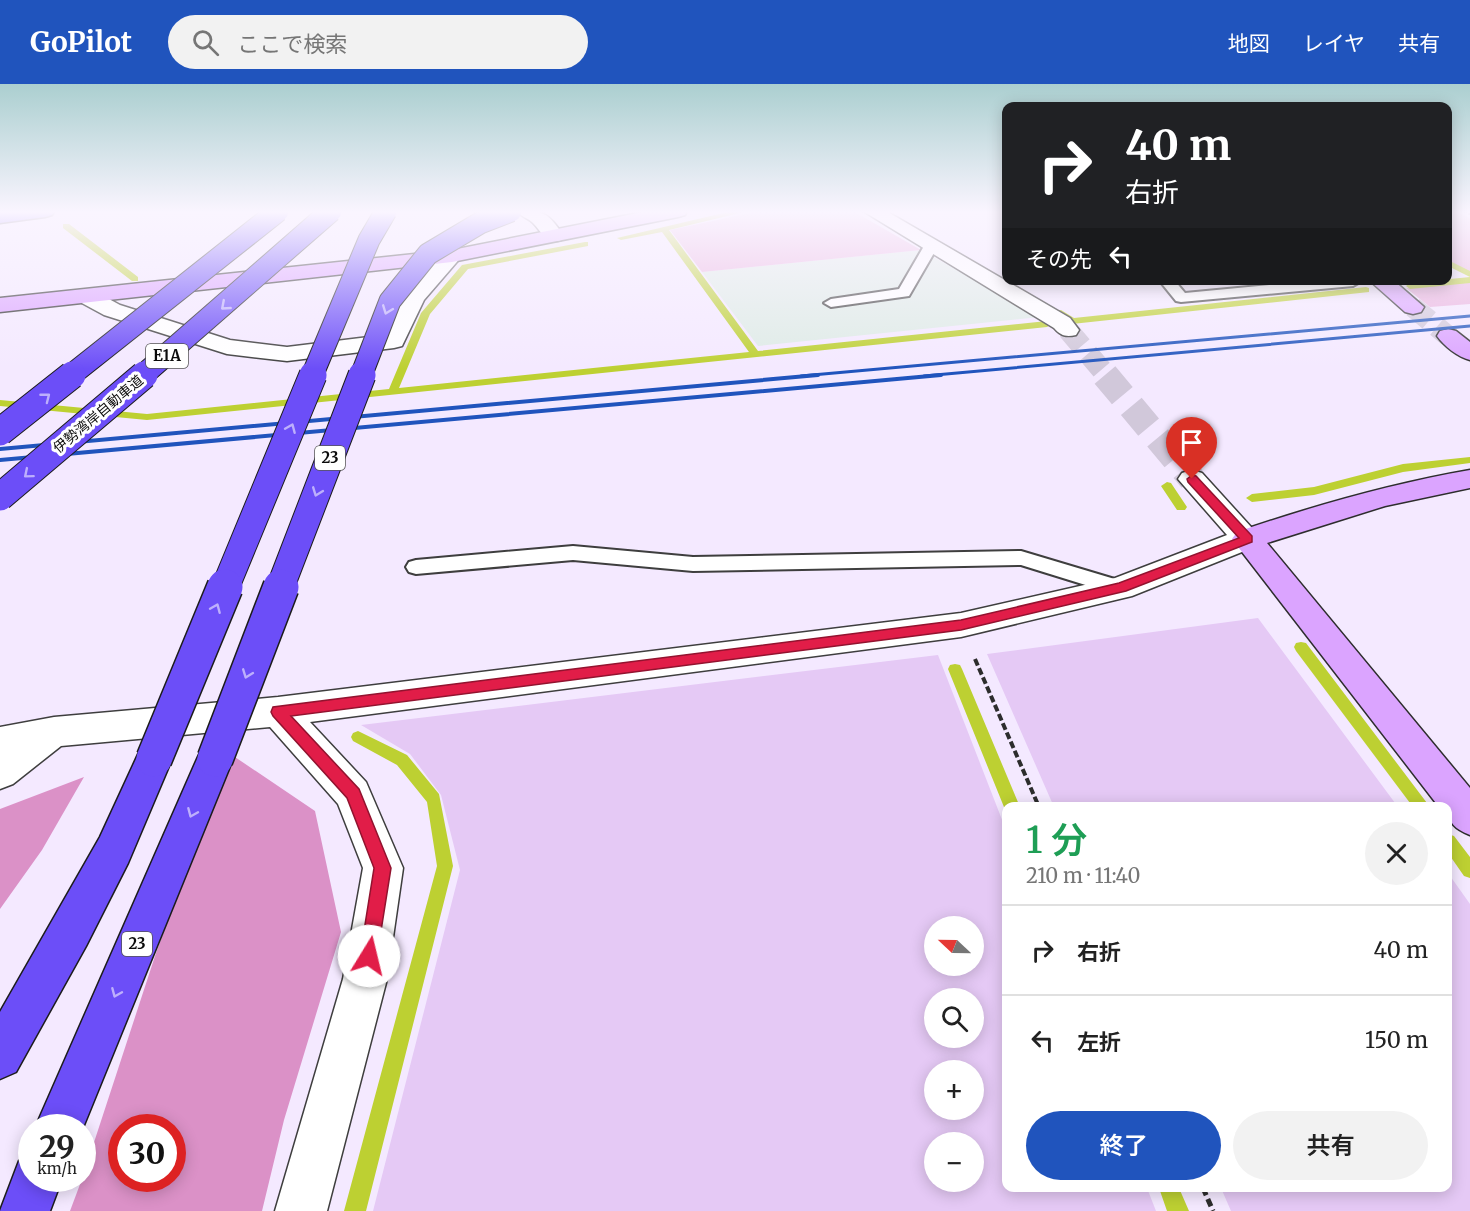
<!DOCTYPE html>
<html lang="ja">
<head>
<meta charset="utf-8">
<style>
	:root { --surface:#fff; --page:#f2f2f2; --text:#222; --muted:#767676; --line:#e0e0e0; --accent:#2054bd }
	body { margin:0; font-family:Merriweather,"Noto Sans JP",serif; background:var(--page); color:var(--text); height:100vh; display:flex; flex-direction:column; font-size:22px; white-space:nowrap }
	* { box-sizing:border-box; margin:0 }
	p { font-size:20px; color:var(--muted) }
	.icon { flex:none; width:33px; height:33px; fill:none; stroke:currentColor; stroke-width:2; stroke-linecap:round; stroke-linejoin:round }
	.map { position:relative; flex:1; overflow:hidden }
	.panel { position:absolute; left:1002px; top:718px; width:450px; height:390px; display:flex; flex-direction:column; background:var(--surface); border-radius:12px; box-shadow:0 3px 15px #0003 }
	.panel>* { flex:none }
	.banner { position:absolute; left:1002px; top:18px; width:450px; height:183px; border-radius:12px; box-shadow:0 3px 15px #0003; background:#202124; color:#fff; overflow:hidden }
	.needle { width:39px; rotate:292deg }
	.fabs { position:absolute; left:924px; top:832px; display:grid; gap:12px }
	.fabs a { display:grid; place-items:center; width:60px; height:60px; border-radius:50%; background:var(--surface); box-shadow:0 3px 15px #0003; font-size:30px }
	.speed { position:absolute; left:18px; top:1030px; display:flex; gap:12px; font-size:30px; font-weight:700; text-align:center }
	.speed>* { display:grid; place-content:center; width:78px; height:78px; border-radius:50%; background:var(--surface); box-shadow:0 3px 15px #0003; line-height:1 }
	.speed small { font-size:15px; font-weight:400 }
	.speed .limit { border:9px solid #d22; background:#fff; color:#111 }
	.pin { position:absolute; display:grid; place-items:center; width:51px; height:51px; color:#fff; margin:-62px -26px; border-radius:50% 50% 50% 0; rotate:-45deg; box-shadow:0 0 6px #0007 }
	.pin .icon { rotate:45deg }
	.me { position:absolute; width:66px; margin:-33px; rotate:9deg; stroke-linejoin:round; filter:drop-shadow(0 0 4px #0008) }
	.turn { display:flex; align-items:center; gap:21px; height:126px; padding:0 24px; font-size:27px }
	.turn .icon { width:78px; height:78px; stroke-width:2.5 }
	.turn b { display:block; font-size:42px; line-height:51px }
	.then { display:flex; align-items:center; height:57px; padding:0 24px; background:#0003; gap:12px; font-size:22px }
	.round { display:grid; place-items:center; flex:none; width:63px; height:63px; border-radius:32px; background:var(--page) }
	.headline { display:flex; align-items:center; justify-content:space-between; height:102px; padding:0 24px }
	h1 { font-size:36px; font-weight:600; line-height:45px; color:#1e9e55 }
	.primary-button { display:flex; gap:12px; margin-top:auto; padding:12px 24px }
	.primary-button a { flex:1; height:69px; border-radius:36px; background:var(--accent); color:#fff; font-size:24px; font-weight:600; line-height:69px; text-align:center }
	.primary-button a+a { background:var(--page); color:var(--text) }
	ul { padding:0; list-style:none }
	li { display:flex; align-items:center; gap:18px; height:90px; padding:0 24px; border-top:2px solid var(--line) }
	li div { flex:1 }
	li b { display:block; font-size:22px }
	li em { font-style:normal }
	header { display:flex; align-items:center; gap:36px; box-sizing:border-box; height:84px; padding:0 30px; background:var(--accent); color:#fff }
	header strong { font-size:28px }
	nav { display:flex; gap:33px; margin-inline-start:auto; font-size:21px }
	.search { width:420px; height:54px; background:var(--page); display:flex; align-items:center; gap:15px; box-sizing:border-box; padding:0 21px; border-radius:33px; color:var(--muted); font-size:22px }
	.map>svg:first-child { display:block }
	.industrial { fill:#deebe6 }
	.farmland { fill:#e5c9f5; fill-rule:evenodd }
	.green { fill:#e9b2de }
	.forest { fill:#db91c7; fill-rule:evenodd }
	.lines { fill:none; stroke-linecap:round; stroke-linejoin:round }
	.stream { fill:#bdd032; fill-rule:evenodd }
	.street-tunnel-far1 { stroke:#d1c8da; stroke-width:21; stroke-dasharray:21 10; stroke-linecap:butt }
	.street-tunnel { stroke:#d1c8da; stroke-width:27; stroke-dasharray:27 14; stroke-linecap:butt }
	.secondary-tunnel { stroke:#d1c8da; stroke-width:21; stroke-dasharray:21 10; stroke-linecap:butt }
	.lane-casing { stroke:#3e3e3e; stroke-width:4 }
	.street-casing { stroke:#3e3e3e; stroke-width:3 }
	.secondary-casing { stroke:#2d2d2d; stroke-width:3 }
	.highway-casing { stroke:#1c1c1c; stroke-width:3 }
	.path-far2 { stroke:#2d2d2d; stroke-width:2; stroke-dasharray:4 2; stroke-linecap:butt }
	.path-far1 { stroke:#2d2d2d; stroke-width:4; stroke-dasharray:7 3; stroke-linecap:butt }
	.path { stroke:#2d2d2d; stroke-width:5; stroke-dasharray:8 4; stroke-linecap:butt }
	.lane { fill:#fff; fill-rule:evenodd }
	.street { fill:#fff; fill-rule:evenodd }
	.secondary { fill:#dba4ff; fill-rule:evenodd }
	.highway { fill:#6c4ef8; fill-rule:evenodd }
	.rail-far1 { stroke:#2054bd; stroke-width:3 }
	.rail { stroke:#2054bd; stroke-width:4 }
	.highway-bridge-far2-casing { stroke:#1c1c1c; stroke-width:23; stroke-linecap:butt }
	.highway-bridge-far1-casing { stroke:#1c1c1c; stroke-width:29; stroke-linecap:butt }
	.highway-bridge-casing { stroke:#1c1c1c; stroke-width:38; stroke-linecap:butt }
	.highway-bridge-far2 { stroke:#6c4ef8; stroke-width:21 }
	.highway-bridge-far1 { stroke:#6c4ef8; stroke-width:27 }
	.highway-bridge { stroke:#6c4ef8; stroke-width:35 }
	.oneway { stroke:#bdaffc }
	.route { fill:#e11d48; stroke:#92132f; stroke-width:1.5 }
	.labels { text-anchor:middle; stroke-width:6; stroke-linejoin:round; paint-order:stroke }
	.far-street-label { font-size:14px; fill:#0b0b0b; stroke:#fff }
	.shield { fill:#fff; stroke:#545454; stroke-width:1.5 }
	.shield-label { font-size:15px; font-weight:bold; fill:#0b0b0b }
</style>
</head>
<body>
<header>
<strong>GoPilot</strong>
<div class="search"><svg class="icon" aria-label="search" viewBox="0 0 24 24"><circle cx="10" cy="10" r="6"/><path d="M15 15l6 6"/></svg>ここで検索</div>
<nav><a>地図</a><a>レイヤ</a><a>共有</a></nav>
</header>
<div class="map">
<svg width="1470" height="1127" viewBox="0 0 1470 1127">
	<rect width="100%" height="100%" fill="#f4e9ff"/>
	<path class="industrial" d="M 921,166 L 1040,233 L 758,262 L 702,188 Z"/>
	<path class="farmland" d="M 1258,534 L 1398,723 L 1054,723 L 987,570 Z
		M 938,571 L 1006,746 L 1006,1104 L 1147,1104 L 1156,1127 L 373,1127 L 460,786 L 441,711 L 410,670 L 361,641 ZM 934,843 L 974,843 L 974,882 L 934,882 ZM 934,915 L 974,915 L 974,954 L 934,954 ZM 934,987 L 974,987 L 974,1026 L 934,1026 ZM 934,1059 L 974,1059 L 974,1098 L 934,1098 Z
		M 1448,789 L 1470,820 L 1470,1127 L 1231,1127 L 1221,1104 L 1448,1104 Z"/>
	<path class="green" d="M 760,127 L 853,127 L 921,166 L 702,188 L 670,146 Z
		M 1448,127 L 1455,127 L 1470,134 L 1470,189 L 1448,178 Z
		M 1470,197 L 1470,220 L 1430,223 L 1406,204 Z"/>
	<path class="forest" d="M 229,669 L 315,727 L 341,848 L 284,1036 L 262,1127 L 70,1127 L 82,1095 L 156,869 ZM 122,1044 L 172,1044 L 172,1095 L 122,1095 Z
		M 84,693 L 42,766 L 0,825 L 0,725 Z"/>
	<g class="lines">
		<path class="stream" d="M 732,127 L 748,127 L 669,146 L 758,267 L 1047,237 L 1052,240 L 1047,243 L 147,336 L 0,322 L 0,316 L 147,330 L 389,305 L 421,229 L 462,181 L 585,158 L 588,158 L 588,162 L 468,185 L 430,230 L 399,304 L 749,268 L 662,148 L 621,156 L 617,154 Z
			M 63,140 L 69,140 L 138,193 L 138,197 L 132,197 L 63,144 Z
			M 1448,176 L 1470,187 L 1470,193 L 1448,182 Z
			M 1470,193 L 1470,199 L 1410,205 L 1406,202 L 1410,199 Z
			M 1366,203 L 1369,204 L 1369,208 L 1072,240 L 1053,228 L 1061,226 L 1074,234 Z
			M 1470,373 L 1470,379 L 1403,388 L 1314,411 L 1252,418 L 1246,414 L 1252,410 L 1314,403 L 1403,380 Z
			M 1167,398 L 1171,399 L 1187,423 L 1185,426 L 1177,426 L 1161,402 Z
			M 1301,558 L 1306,559 L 1430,723 L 1413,723 L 1296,567 L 1294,563 L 1296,559 Z
			M 955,580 L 960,581 L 962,585 L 1020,723 L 1006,723 L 1006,728 L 1004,723 L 948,585 L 950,581 Z
			M 358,647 L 407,671 L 439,710 L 453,782 L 366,1127 L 344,1127 L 437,782 L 427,718 L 397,681 L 353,657 L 351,653 L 353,649 Z
			M 1448,750 L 1454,752 L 1470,773 L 1470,794 L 1464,792 L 1448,769 Z
			M 1159,1104 L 1179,1104 L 1189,1127 L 1167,1127 Z"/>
		<path class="street-tunnel-far1" d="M 1068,246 L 1107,292"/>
		<path class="street-tunnel" d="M 1105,291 L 1192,395"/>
		<path class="secondary-tunnel" d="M 1413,223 L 1448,252"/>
		<defs>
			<path id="lane" d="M 931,158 L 938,162 L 909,212 L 831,223 L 824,219 L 831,215 L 899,205 L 924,162 Z
				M 1159,196 L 1174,196 L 1185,209 L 1323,196 L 1360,198 L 1353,202 L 1181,218 L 1176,217 Z
				M 573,462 L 693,473 L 1021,467 L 1128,499 L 1132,504 L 1128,509 L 1121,512 L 1021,481 L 693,487 L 573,476 L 416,490 L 409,488 L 406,483 L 409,478 L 416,476 Z"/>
			<path id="street" d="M 517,127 C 545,127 547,128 564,152 L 561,156 C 545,160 543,149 533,139 C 528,134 521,133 517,127 Z
				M 863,127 L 886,127 L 1070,234 L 1079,246 L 1076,251 C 1066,253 1061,252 1054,244 Z
				M 452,166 L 459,168 L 462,172 L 424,216 L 402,262 L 394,264 L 287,277 L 227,270 L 104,231 L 80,218 L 77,213 L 80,208 L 88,207 L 96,208 L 120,221 L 230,256 L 287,263 L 385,251 L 406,209 L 445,168 Z
				M 1192,386 L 1202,389 L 1262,455 L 1257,462 L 1132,512 L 961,553 L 310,638 L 366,698 L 403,784 L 387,895 L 327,1127 L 275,1127 L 343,895 L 363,784 L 338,720 L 270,643 L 61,662 L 13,700 L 0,705 L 0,643 L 54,633 L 278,613 L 961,529 L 1115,494 L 1227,451 L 1178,395 L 1182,389 Z"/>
			<path id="secondary" d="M 648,127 L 687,127 L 685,131 L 678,133 L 452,178 L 0,228 L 0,214 L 452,166 Z
				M 1369,196 L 1393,196 L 1424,223 L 1421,228 L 1413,230 L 1405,228 Z
				M 1448,245 L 1456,247 L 1470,258 L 1470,276 C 1458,273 1444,262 1437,252 L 1440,247 Z
				M 1470,386 L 1470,404 L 1385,422 L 1267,459 L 1470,704 L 1470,751 C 1455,745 1448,739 1448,723 L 1439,723 L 1232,455 L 1237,448 C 1313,422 1390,400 1470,386 Z"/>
			<path id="highway" d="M 0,127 L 54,127 L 52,131 L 45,133 L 0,139 Z
				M 154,659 L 167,664 L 172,675 L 128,779 L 86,862 L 16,988 L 0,995 L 0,928 L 100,753 L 141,664 Z
				M 215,659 L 228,664 L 233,675 L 82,1046 L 82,1044 L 35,1044 L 197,675 L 202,664 Z
				M 32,1072 L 32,1095 L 62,1095 L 50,1127 L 0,1127 L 19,1077 Z"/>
		</defs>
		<use href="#lane" class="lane-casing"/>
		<use href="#street" class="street-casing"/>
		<use href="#secondary" class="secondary-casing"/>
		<use href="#highway" class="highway-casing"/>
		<path class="path-far2" d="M 1463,127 L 1470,130"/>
		<path class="path-far1" d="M 975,575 L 1039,723"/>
		<path class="path" d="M 1203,1104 L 1213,1127"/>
		<use href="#lane" class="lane"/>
		<use href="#street" class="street"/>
		<use href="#secondary" class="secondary"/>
		<use href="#highway" class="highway"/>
		<path class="rail-far1" d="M 801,292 L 1470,232
			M 924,292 L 1470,242"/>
		<path class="rail" d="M 0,365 L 818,291
			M 0,376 L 941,291"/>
		<defs>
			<path id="highway-bridge-far2" d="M 70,292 L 278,127
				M 142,292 L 331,127
				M 312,292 L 369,156 L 386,127
				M 361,292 L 390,217 L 428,170 L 480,139 L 511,127"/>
			<path id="highway-bridge-far1" d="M 0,348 L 72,291
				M 0,413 L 144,291
				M 225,504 L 313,291
				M 280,504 L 362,291"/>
			<path id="highway-bridge" d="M 154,675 L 225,503
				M 215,675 L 281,503"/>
		</defs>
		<use href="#highway-bridge-far2" class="highway-bridge-far2-casing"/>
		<use href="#highway-bridge-far1" class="highway-bridge-far1-casing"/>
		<use href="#highway-bridge" class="highway-bridge-casing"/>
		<use href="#highway-bridge-far2" class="highway-bridge-far2"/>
		<use href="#highway-bridge-far1" class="highway-bridge-far1"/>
		<use href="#highway-bridge" class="highway-bridge"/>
	</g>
	<defs><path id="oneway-chevron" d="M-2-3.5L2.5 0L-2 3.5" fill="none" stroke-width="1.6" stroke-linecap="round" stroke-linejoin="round" transform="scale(1.5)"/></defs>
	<g class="oneway">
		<use href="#oneway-chevron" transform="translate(225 222) rotate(139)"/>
		<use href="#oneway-chevron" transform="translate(387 226) rotate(111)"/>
		<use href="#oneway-chevron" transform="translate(46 313) rotate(-38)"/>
		<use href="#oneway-chevron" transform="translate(291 344) rotate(-67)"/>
		<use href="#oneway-chevron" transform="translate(28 390) rotate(140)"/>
		<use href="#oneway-chevron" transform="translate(317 408) rotate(111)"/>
		<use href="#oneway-chevron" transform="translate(216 524) rotate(-67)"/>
		<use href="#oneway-chevron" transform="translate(247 590) rotate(111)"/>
		<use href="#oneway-chevron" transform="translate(192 729) rotate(113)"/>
		<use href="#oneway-chevron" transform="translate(116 909) rotate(113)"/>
	</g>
	<linearGradient id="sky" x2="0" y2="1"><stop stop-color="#abcfd0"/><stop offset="0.45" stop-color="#faf5ff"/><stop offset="1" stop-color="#faf5ff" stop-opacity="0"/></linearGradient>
	<rect width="1470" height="285" fill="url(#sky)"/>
	<path class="route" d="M 1192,391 L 1196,392 L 1252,452 L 1252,458 L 1126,507 L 961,546 L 291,632 L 359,705 L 391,784 L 377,872 L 375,879 L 369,881 L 362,879 L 360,872 L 374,784 L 347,714 L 273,632 L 271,628 L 273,623 L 961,536 L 1119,499 L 1239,454 L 1188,398 L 1187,395 Z"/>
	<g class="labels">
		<g class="far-street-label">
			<text transform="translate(98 330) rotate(-40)" y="5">伊勢湾岸自動車道</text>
		</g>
		<g class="shield">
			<rect x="146" y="260" width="42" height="24" rx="4.5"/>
			<rect x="315" y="362" width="30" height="24" rx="4.5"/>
			<rect x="122" y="848" width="30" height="24" rx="4.5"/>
		</g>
		<g class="shield-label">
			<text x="167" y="277">E1A</text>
			<text x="330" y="379">23</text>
			<text x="137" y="865">23</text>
		</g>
	</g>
</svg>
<div class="fabs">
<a><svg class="needle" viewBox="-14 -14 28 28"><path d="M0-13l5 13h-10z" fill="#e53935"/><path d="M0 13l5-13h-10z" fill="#767676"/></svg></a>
<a><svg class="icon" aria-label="search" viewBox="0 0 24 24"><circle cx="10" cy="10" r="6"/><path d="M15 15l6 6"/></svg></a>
<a>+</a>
<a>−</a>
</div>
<div class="speed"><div>29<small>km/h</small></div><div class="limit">30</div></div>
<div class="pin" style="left:1192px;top:395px;background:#d93025"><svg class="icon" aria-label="arrive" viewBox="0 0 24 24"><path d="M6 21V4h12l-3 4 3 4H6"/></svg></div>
<svg class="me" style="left:369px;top:872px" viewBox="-20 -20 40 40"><circle r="19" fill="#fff"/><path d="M0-13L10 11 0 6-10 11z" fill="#e11d48"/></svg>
<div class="banner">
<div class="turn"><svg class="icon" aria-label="right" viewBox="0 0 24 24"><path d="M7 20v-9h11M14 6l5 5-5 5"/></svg><div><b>40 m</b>右折</div></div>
<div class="then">その先<svg class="icon" aria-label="left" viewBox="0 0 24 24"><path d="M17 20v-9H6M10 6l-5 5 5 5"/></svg></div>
</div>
<section class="panel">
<div class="headline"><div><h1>1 分</h1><p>210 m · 11:40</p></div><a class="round"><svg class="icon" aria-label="close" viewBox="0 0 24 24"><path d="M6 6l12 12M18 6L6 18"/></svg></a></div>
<ul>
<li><svg class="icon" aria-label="right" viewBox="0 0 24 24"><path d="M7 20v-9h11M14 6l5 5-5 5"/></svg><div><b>右折</b></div><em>40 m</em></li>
<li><svg class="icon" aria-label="left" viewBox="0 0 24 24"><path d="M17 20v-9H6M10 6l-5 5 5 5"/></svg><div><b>左折</b></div><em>150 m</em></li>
</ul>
<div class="primary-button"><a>終了</a><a>共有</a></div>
</section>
</div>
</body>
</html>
